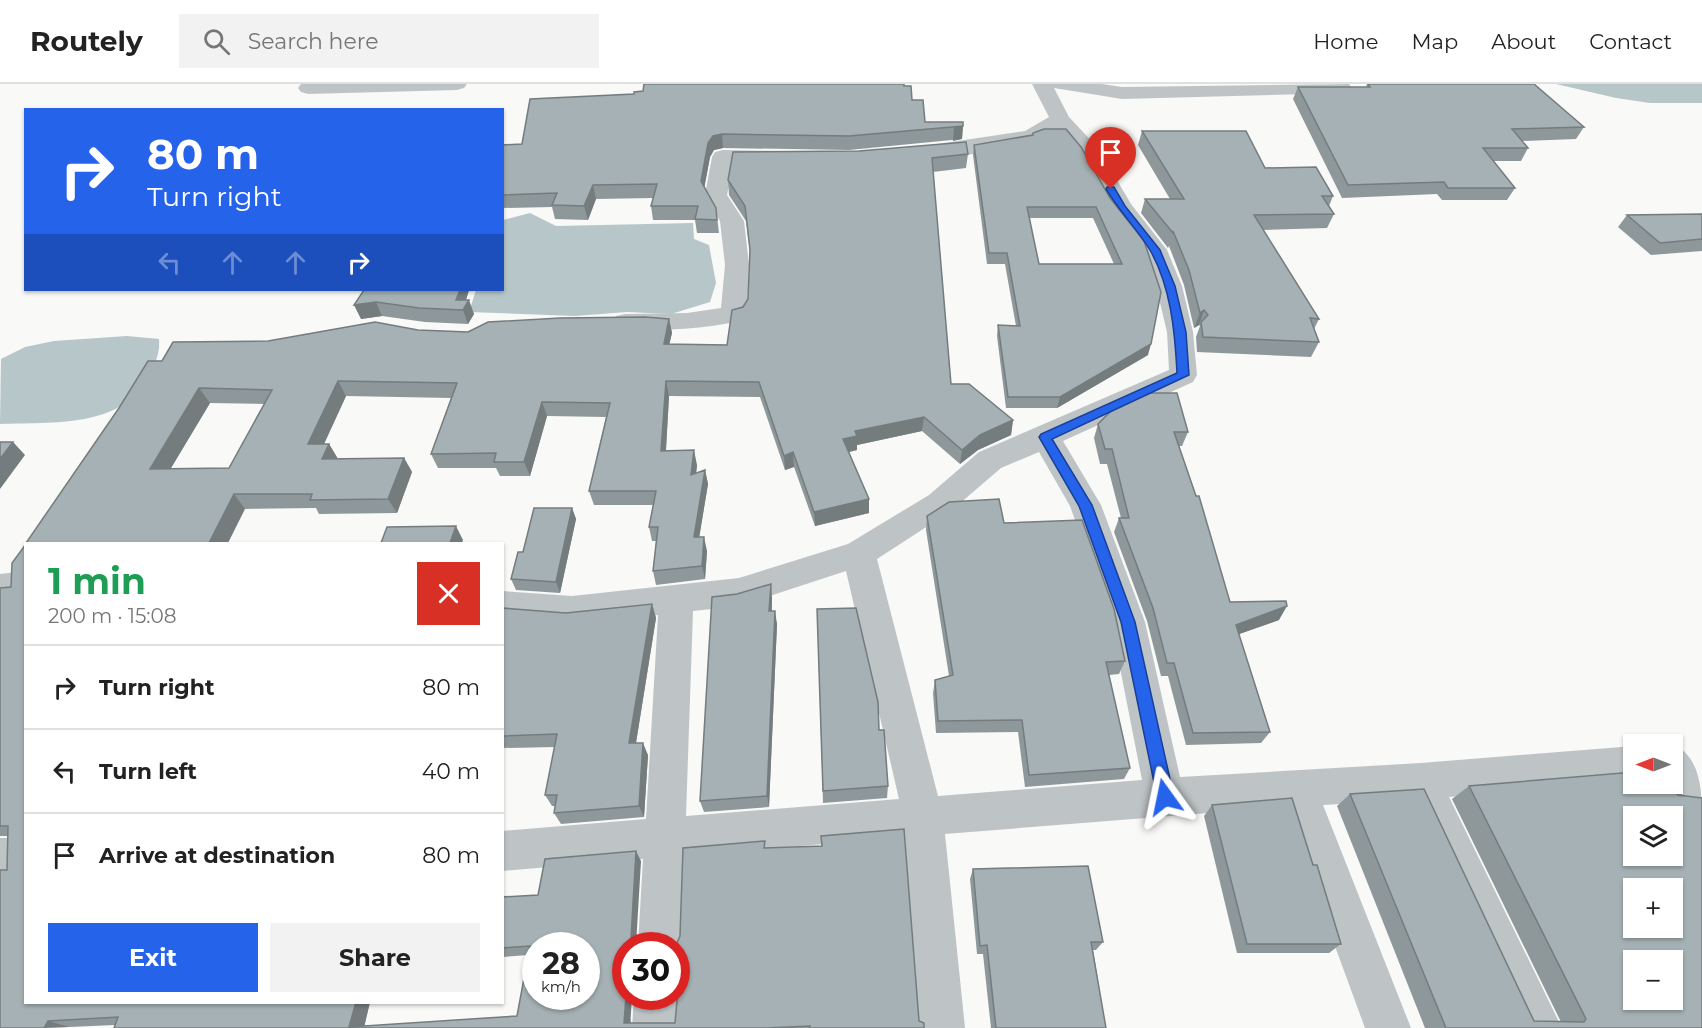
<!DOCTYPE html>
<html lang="en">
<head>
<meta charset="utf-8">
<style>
	:root { --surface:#fff; --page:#f2f2f2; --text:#222; --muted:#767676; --line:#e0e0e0; --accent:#2563eb }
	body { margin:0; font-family:Montserrat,sans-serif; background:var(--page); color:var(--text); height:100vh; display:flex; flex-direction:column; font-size:22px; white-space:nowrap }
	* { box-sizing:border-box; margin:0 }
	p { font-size:20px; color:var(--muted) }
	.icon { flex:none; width:33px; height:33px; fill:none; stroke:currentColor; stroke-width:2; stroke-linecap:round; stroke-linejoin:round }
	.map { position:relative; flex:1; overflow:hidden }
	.panel { position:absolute; left:24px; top:458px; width:480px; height:462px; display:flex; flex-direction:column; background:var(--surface); border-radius:0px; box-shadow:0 2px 4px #0004 }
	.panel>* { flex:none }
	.banner { position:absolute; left:24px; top:24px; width:480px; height:183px; border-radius:0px; box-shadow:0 2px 4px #0004; background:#2563eb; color:#fff; overflow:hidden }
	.needle { width:39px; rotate:270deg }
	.buttons { position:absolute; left:1623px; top:650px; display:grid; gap:12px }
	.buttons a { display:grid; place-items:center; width:60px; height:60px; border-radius:0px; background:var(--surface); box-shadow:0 2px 4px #0004; font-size:30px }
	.speed { position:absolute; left:522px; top:848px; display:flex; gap:12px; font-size:30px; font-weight:700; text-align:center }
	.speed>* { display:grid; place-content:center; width:78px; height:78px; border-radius:50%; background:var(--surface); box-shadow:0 2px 4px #0004; line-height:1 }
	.speed small { font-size:15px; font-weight:400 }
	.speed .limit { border:9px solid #d22; background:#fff; color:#111 }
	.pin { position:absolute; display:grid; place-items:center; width:51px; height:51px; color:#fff; margin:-62px -26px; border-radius:50% 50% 50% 0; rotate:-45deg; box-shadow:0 0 6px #0007 }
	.pin .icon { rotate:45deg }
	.me { position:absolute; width:66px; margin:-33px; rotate:348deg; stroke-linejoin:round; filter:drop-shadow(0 0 4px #0008) }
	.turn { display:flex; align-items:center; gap:21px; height:126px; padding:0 24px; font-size:27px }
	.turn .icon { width:78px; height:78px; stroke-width:2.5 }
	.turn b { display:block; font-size:42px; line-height:51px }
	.lanes { display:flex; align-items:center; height:57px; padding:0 24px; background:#0003; justify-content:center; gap:30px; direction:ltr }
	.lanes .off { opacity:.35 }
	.round { display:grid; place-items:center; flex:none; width:63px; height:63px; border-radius:0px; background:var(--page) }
	.headline { display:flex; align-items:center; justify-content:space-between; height:102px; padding:0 24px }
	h1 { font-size:36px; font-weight:700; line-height:45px; color:#1e9e55 }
	.button { display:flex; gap:12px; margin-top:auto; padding:12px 24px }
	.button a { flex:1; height:69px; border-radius:0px; background:var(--accent); color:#fff; font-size:24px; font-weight:700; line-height:69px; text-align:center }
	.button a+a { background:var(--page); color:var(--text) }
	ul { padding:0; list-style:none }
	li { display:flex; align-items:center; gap:18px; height:84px; padding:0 24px; border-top:2px solid var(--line) }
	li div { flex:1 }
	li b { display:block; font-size:22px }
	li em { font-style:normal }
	header { display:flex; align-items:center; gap:36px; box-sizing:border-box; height:84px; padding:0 30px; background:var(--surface); border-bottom:2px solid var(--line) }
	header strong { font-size:28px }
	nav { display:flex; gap:33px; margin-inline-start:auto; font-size:21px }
	.search { width:420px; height:54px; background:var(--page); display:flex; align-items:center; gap:15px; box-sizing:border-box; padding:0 21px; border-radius:0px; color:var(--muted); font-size:22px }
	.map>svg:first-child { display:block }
	.water { fill:#b7c6c8 }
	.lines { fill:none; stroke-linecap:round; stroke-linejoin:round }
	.minor { fill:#bec4c6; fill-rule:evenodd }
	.wall { fill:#8e989b; fill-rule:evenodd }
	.shaded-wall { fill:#747c7e }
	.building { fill:#a5b1b4; stroke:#747c7e; stroke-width:1.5; fill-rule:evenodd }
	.route { fill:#2563eb; stroke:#184099; stroke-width:1.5 }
</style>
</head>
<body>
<header>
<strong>Routely</strong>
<div class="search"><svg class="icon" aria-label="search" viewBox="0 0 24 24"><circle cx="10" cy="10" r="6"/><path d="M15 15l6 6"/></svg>Search here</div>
<nav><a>Home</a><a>Map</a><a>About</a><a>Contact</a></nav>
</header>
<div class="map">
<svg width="1702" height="944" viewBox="0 0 1702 944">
	<rect width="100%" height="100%" fill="#f9f9f7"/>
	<path class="water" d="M 1556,0 L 1702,0 L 1702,19 L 1650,19 L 1616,14 Z
		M 530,129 L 556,142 L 693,139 L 694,155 L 709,161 L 716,199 L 710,218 L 671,230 L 627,228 L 575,232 L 469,228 L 476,206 L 502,206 L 503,136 Z
		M 127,252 L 159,255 C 160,269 156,277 150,290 C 125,345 51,338 0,340 L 1,275 L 25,263 L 54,257 Z"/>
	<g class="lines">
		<path class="minor" d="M 301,0 L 467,0 L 464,4 L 457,6 L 308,10 L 301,8 L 298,4 Z
			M 1032,0 L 1102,0 L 1122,3 L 1349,0 L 1351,3 L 1348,7 L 1341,9 L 1122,15 L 1054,4 L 1069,33 L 1098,64 L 1131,120 L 1167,166 L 1182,202 L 1193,248 L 1197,291 L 1193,298 L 1063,357 L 1101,421 L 1145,538 L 1180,693 L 1421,679 L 1634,662 L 1634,698 L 1449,713 L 1562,944 L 1515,944 L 1410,716 L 1323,721 L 1411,944 L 1365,944 L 1284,723 L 945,750 L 965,944 L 919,944 L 905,753 L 685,772 L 682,861 L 676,874 L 676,861 L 638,861 L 643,775 L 502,787 L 502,747 L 646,735 L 658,531 L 572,540 L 502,535 L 502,507 L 572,512 L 739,494 L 848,460 L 929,411 L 979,368 L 1169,286 L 1167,248 L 1156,202 L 1143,167 L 1109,123 L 1081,72 L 1058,45 C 1051,49 1044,54 1037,57 C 1018,64 934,78 916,74 L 913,69 L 916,64 L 924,62 L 1025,47 L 1049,33 ZM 1039,368 L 1070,422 L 1111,538 L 1142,696 L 938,712 L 877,475 L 951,427 L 1001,384 ZM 846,487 L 899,715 L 686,732 L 693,527 L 739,522 Z
			M 723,66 L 776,67 L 784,69 L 787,74 L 784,79 L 733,80 L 727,111 L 744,137 L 749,181 L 747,230 L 743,236 C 704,246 665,246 625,246 L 616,244 L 612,238 L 616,232 L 625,230 L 687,229 L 721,224 L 725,181 L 720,137 L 705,111 L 712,73 L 715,68 Z
			M 26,487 L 26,515 L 0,518 L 0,490 Z
			M 1672,659 C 1702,674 1702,707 1702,741 L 1688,735 L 1664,699 L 1672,699 L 1672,660 L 1670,660 Z
			M 0,754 L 26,754 L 26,794 L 0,794 Z
			M 676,904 L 680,912 L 678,944 L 632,944 L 634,912 L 676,912 Z"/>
	</g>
	<path class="wall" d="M 1367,0 L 1534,0 L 1584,43 L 1576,55 L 1522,57 L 1528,64 L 1521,77 L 1493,77 L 1515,104 L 1507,116 L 1442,116 L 1437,110 L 1342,114 L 1293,15 L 1298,3 L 1366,3 Z
		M 904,2 L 925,38 L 963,38 L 962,55 L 849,66 L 723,64 L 714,66 L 710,73 L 704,103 L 716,124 L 719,149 L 697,149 L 695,136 L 653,136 L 651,122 L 653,114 L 596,115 L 588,136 L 555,135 L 552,123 L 502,124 L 502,61 L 522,60 Z
		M 1142,47 L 1265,84 L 1333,112 L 1329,122 L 1334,130 L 1327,144 L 1263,146 L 1319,235 L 1314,245 L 1319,258 L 1311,273 L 1197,268 L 1196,253 L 1200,242 L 1199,241 L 1194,244 L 1184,201 L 1169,162 L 1168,164 L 1141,129 L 1145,115 L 1170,115 L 1138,61 Z
		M 1033,49 L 1110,114 L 1148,271 L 1057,324 L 1006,324 L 997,252 L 998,241 L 1016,242 L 1005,180 L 987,180 L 973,71 L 974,61 L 1032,51 ZM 1029,134 L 1093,134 L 1114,180 L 1039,180 Z
		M 968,70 L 966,84 L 933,88 L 951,300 L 1013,336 L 1011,351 L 978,366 L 960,380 L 922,347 L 857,361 L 857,366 L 849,368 L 869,429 L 815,442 L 794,383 L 785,386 L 760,313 L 669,312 L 666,367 L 697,381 L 696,390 L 705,386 L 708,400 L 699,453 L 707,467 L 705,495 L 656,501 L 653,487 L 656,457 L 652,457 L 649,443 L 653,421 L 594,421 L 589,407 L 606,333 L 547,332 L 530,392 L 500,392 L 496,384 L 438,384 L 431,370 L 451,314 L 346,312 L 324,360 L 329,360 L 338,375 L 404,374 L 412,388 L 397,429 L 319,430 L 316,424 L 245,425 L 26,459 L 162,277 L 268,257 L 418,246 L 468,248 L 669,235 L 672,249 L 669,260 L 727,261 L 743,223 L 748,215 L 750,168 L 746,137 L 729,111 L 728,96 ZM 210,319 L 264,320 L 229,384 L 171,384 Z
		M 1702,130 L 1702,167 L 1651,171 L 1618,143 L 1627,131 Z
		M 364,206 L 469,206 L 466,216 L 474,230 L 468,240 L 425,238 L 382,232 L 361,235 Z
		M 1098,340 L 1188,348 L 1182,362 L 1179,362 L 1230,518 L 1279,536 L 1239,550 L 1270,648 L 1261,659 L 1186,661 L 1168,592 L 1161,592 L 1147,537 L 1114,448 L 1119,434 L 1121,434 L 1107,380 L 1100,380 L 1094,354 Z
		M 572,424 L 576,435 L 560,509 L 516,506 L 511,495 L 523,468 Z
		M 927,432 L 1004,439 L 1125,577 L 1119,590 L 1109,591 L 1130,684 L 1124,695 L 1025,703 L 1018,648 L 936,649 L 933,609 L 935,596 L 949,592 L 926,446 Z
		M 11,503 L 26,918 L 370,918 L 364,942 L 517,932 L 528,871 L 502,873 L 502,813 L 538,811 L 641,777 L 626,861 L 626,912 L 631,939 L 675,939 L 766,764 L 924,944 L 114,944 L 115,941 L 69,943 L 0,944 L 7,786 L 8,752 L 0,752 L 0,504 Z
		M 772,513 L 772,527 L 777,540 L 769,723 L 704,728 L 700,717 Z
		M 652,520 L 656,534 L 636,659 L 648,671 L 644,733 L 561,740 L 554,729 L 555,722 L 552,722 L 545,711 L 555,663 L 502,664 L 502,524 L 566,529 Z
		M 817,525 L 879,646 L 888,702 L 887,714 L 823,719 Z
		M 1469,702 L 1702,944 L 1425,944 L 1337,722 L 1350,710 L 1534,937 L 1561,938 L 1452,715 Z
		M 1212,721 L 1341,860 L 1329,869 L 1237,869 L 1204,732 Z
		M 973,785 L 1103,858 L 1096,866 L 1093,866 L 1106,944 L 991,944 L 983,870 L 977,870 L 970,795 Z"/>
	<path class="shaded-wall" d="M 963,42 L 962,55 L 953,57 L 954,43 Z
		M 722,50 L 723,64 L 714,66 L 710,73 L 703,111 L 701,97 L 708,59 L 713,52 Z
		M 593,101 L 596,115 L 588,136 L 584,122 Z
		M 460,206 L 469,206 L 463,225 L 469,216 L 474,230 L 468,240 L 463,226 L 456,216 Z
		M 376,218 L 382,232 L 361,235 L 354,221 Z
		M 1204,226 L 1199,241 L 1194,244 L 1200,229 Z
		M 669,235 L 672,249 L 666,275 L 664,260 Z
		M 1151,260 L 1148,271 L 1057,324 L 1060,313 Z
		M 338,297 L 346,312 L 317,375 L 308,360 Z
		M 666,297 L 669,312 L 665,381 L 661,367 Z
		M 199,304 L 210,319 L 162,399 L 150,385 Z
		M 542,318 L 547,332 L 530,392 L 524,378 Z
		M 924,333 L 922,347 L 857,361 L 857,366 L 844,369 L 843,355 L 855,347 Z
		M 1013,336 L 1011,351 L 978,366 L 960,380 L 962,366 L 980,351 Z
		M 13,358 L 25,371 L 0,405 L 0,375 Z
		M 329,360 L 338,375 L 322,375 Z
		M 694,366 L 697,381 L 694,406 L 691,391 Z
		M 793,368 L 794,383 L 785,386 L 784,372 Z
		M 404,374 L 412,388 L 397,429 L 388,415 Z
		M 705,386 L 708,400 L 697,467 L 694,453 Z
		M 234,410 L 245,425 L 228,459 L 209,459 Z
		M 869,415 L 869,429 L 815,442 L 814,428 Z
		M 572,424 L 576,435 L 560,509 L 556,498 Z
		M 456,442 L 463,456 L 462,459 L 450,459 Z
		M 704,453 L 707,467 L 705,495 L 702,482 Z
		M 771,500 L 772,513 L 771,540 L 769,527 Z
		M 652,520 L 656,534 L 634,671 L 629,659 Z
		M 1287,522 L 1279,536 L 1228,554 L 1236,541 Z
		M 775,527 L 777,540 L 769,723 L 767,712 Z
		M 643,659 L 648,671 L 644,733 L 639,722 Z
		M 636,767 L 641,777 L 636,861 L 631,854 Z
		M 626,912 L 632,912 L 630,944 L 624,939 Z
		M 356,918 L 370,918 L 364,944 L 349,943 Z
		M 48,937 L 69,943 L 44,944 Z"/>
	<path class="building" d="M 644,0 L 904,0 L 904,2 L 911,2 L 912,16 L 923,16 L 925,38 L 963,38 L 963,42 L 849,52 L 722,50 L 713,52 L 708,59 L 701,97 L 716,124 L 717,136 L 695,135 L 698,122 L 651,122 L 657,100 L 593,101 L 584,122 L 552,121 L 557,109 L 502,111 L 502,61 L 522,60 L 530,15 L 634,10 L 634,8 L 643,7 Z
		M 1368,0 L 1534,0 L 1584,43 L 1512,45 L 1528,64 L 1483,64 L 1515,104 L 1448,104 L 1444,98 L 1348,101 L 1298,3 L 1370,3 Z
		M 1044,45 L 1066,45 L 1081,63 L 1110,114 L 1144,157 L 1161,208 L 1151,260 L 1060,313 L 1008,313 L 998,241 L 1020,242 L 1007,169 L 989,169 L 974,61 L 1033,51 L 1033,49 ZM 1027,123 L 1096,123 L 1122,180 L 1039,180 Z
		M 1142,47 L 1246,47 L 1265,84 L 1316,83 L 1333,112 L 1322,112 L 1334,130 L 1254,131 L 1319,235 L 1310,234 L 1319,258 L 1203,253 L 1201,238 L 1208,231 L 1204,226 L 1200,229 L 1189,186 L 1173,147 L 1173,149 L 1145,115 L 1184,115 Z
		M 966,58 L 968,70 L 932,74 L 951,300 L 969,300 L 1013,336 L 980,351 L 962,366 L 924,333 L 855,347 L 857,352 L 843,355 L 869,415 L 814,428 L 793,368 L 784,372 L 759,298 L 666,297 L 661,367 L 694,366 L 691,391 L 705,386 L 694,453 L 704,453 L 702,482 L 653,487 L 658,443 L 649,443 L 656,407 L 589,407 L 610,319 L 542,318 L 524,378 L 494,378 L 496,369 L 431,370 L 457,299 L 338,297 L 308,360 L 329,360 L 322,375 L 404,374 L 388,415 L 310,416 L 312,410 L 234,410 L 209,459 L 26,459 L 119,324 L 148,277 L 162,277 L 173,258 L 268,257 L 375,238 L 418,246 L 468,248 L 488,238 L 560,234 L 645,233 L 669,235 L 664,260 L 727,261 L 732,226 L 743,223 L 748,215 L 750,166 L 745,122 L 728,96 L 733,68 L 859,67 ZM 199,304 L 272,306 L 229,384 L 150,385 Z
		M 1702,130 L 1702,155 L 1660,159 L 1627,131 Z
		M 364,206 L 460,206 L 456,216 L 469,216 L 463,226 L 419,224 L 376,218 L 354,221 Z
		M 1148,309 L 1177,309 L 1188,348 L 1174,348 L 1196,412 L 1199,412 L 1230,518 L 1286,517 L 1287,522 L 1236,541 L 1270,648 L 1193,649 L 1174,579 L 1167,579 L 1153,524 L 1119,434 L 1129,434 L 1112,365 L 1105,365 L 1098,340 L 1114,324 Z
		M 0,358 L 13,358 L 0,375 Z
		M 999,415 L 1004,439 L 1082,436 L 1114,525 L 1125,577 L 1106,578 L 1130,684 L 1029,691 L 1022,636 L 938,637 L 935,596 L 953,591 L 927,432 L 949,418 Z
		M 534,424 L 572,424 L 556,498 L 511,495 L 518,468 L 523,468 Z
		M 456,442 L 450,459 L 381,459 L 387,443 Z
		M 26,460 L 26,918 L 356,918 L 349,943 L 517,932 L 530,862 L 502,864 L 502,813 L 538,811 L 545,775 L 636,767 L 631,854 L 669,855 L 669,861 L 626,861 L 626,912 L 624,939 L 675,939 L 678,905 L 676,902 L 676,861 L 680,852 L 683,764 L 765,757 L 764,764 L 822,762 L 821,752 L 904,745 L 919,937 L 924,939 L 924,944 L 810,944 L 810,942 L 766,944 L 114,944 L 118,933 L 48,937 L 44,944 L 0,944 L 0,786 L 7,786 L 8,742 L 0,742 L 0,504 L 11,503 L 12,479 ZM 536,861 L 586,861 L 586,912 L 536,912 Z
		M 771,500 L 769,527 L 775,527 L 767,712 L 700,717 L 712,513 L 737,510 Z
		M 652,520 L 629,659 L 643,659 L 639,722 L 554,729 L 557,711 L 545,711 L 557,650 L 502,652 L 502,524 L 566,529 Z
		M 856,524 L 878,618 L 879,646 L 884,646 L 888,702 L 823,707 L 817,525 Z
		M 1634,688 L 1634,699 L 1670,699 L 1678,711 L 1702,714 L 1702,944 L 1446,944 L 1350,710 L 1424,705 L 1534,937 L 1584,938 L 1586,935 L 1469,702 ZM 1634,732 L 1672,732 L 1672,771 L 1634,771 ZM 1634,804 L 1672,804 L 1672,843 L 1634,843 ZM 1634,876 L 1672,876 L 1672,915 L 1634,915 Z
		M 1292,714 L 1313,781 L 1317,781 L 1341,860 L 1247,860 L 1212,721 Z
		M 1088,782 L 1103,858 L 1091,858 L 1106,944 L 996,944 L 987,861 L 980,862 L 973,785 Z"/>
	<path class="route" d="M 1107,103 L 1114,103 L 1125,122 L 1160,166 L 1175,202 L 1186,248 L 1189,291 L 1052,355 L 1092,421 L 1135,538 L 1174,713 L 1171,718 L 1165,720 L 1160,718 L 1157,713 L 1121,538 L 1079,422 L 1039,353 L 1041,350 L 1177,289 C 1175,248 1171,203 1150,166 C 1137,145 1119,127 1106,105 Z"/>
</svg>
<div class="buttons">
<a><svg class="needle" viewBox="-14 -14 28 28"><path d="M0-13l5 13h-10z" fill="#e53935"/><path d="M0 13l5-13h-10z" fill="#767676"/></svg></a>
<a><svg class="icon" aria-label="layers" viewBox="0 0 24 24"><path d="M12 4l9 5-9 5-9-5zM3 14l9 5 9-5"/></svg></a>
<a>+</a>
<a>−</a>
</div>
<div class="speed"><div>28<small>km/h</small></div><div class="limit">30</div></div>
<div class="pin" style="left:1111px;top:105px;background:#d93025"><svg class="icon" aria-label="arrive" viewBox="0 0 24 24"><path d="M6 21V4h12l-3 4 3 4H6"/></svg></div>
<svg class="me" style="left:1165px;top:713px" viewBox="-20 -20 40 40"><path d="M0-17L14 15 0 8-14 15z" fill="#2563eb" stroke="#fff" stroke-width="4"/></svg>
<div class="banner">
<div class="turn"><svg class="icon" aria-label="right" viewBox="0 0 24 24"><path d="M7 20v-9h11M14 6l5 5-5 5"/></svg><div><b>80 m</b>Turn right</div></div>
<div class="lanes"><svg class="icon off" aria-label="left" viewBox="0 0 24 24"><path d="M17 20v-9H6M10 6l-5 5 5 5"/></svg><svg class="icon off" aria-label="ahead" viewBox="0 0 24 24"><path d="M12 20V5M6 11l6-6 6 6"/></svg><svg class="icon off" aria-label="ahead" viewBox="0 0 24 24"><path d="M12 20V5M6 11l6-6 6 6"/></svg><svg class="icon" aria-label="right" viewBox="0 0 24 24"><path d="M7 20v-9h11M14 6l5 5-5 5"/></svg></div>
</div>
<section class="panel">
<div class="headline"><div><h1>1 min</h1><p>200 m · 15:08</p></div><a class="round" style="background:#d93025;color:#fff"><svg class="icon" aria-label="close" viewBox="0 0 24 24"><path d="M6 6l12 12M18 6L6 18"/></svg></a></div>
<ul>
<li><svg class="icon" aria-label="right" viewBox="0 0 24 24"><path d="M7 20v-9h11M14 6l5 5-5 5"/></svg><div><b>Turn right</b></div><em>80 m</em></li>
<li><svg class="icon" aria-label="left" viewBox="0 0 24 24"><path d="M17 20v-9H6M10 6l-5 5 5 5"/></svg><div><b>Turn left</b></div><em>40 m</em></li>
<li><svg class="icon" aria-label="arrive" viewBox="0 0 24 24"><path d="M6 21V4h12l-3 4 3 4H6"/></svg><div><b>Arrive at destination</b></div><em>80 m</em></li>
</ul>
<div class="button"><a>Exit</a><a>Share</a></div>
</section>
</div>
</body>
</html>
